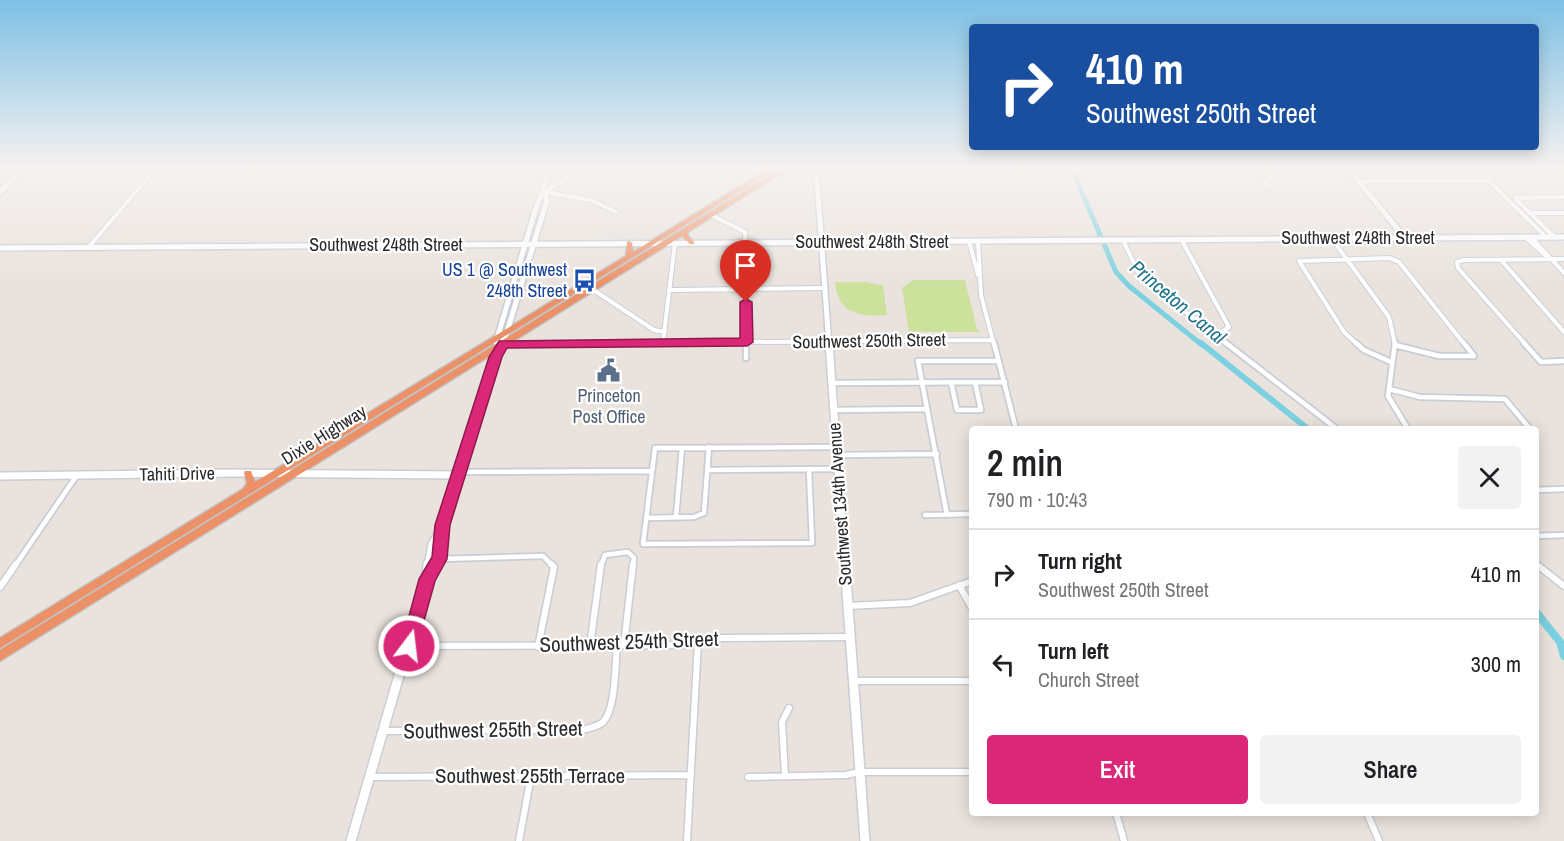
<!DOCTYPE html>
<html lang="en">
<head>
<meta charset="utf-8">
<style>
	:root { --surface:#fff; --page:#f2f2f2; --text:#202124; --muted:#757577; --line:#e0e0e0; --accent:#db2777 }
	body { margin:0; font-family:"Archivo Narrow",sans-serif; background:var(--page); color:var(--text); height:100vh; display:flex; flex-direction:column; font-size:22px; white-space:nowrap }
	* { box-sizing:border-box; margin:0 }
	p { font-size:20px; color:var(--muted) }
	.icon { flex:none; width:33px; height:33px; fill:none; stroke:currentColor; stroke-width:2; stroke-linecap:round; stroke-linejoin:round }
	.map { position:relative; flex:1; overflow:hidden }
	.sheet { position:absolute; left:969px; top:426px; width:570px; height:390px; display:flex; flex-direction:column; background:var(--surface); border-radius:6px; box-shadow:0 3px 15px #0003 }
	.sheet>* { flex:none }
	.banner { position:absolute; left:969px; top:24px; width:570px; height:126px; border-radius:6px; box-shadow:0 3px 15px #0003; background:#1a4fa0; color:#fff; overflow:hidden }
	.pin { position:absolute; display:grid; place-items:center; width:51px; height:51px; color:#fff; margin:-62px -26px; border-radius:50% 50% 50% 0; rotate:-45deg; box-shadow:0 0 6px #0007 }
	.pin .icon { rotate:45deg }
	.me { position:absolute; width:66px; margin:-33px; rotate:15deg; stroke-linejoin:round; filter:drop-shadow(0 0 4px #0008) }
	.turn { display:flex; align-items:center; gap:21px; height:126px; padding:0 18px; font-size:27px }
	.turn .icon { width:78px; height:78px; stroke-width:2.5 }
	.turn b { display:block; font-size:42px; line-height:51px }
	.round { display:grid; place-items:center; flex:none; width:63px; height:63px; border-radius:6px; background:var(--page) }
	.head { display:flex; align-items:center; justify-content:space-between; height:102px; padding:0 18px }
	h1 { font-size:36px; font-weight:600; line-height:45px }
	.action { display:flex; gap:12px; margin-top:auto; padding:12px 18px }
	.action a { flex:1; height:69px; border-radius:6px; background:var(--accent); color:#fff; font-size:24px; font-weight:600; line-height:69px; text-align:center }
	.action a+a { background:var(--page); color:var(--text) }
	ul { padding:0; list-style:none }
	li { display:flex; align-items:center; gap:18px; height:90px; padding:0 18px; border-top:2px solid var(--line) }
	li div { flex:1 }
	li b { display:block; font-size:22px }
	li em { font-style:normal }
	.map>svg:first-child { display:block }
	.pitch { fill:#cbe19c }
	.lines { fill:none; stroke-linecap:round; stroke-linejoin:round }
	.canal-far2 { stroke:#7cd1e0; stroke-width:5 }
	.canal-far1 { stroke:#7cd1e0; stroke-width:6 }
	.canal { stroke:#7cd1e0; stroke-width:8 }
	.street-far2-casing { stroke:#c9cdd6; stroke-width:6 }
	.street-far1-casing { stroke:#c9cdd6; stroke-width:8 }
	.street-casing { stroke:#c9cdd6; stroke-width:9 }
	.secondary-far2-casing { stroke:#c9cdd6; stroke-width:8 }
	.secondary-far1-casing { stroke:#c9cdd6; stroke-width:10 }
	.secondary-casing { stroke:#c9cdd6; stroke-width:12 }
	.highway-casing { stroke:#c3c3c3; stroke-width:3 }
	.street-far2 { stroke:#fff; stroke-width:4 }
	.street-far1 { stroke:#fff; stroke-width:4.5 }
	.street { stroke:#fff; stroke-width:6 }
	.secondary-far2 { stroke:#fff; stroke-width:5 }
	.secondary-far1 { stroke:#fff; stroke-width:7 }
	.secondary { stroke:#fff; stroke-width:9 }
	.highway { fill:#ec9167; fill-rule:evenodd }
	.route { fill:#db2777; stroke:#8e194d; stroke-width:1.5 }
	.labels { text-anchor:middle; stroke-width:4.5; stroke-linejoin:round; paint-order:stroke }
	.street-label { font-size:18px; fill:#2a2a2a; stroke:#fff }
	.transit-label { font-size:18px; fill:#164399; stroke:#fff; text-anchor:end }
	.service-label { font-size:18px; fill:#4e5e75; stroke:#fff }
	.water-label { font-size:20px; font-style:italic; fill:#1c718b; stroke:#fff }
	.near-street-label { font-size:21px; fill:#2a2a2a; stroke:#fff }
</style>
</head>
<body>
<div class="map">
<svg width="1564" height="841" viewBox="0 0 1564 841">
	<rect width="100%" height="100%" fill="#eae3dd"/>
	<path class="pitch" d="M 913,280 L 965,280 L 977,329 L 981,332 L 909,332 L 902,288 Z
		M 835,282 L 867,282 L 883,286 L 887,315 C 859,317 838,314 835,282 Z"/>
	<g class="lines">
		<path class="canal-far2" d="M 1071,167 L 1116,272 L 1129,286 L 1202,345"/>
		<path class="canal-far1" d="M 1201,343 L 1308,429"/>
		<path class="canal" d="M 1536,612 L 1560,642 L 1564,656"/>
		<defs>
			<path id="street-far2" d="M 1475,167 L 1546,237
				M 1358,181 L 1489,181
				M 1264,186 L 1281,167
				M 544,192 L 591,200 L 616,212
				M 545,192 L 583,167
				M 1515,198 L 1554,237
				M 1515,198 L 1564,197
				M 1529,213 L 1564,213
				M 711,215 L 745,232 L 746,345
				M 1525,237 L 1545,255
				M 1531,237 L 1564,273
				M 1181,239 L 1229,327 L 1217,335
				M 1332,239 L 1389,317 L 1395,345
				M 1123,240 L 1138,272 L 1146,281 L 1228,345
				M 969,241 L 978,275
				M 978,241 L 981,295 L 994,345
				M 88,248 L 157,167
				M 1501,260 L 1564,332
				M 592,289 L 654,330 L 665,332
				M 671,290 L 825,288
				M 663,342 L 675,243
				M 504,344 L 993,340
				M 1358,345 L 1344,332 L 1299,261 L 1390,258 L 1399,262 L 1465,345
				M 1526,345 L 1458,268 L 1457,262 L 1464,260 L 1564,259"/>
			<path id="street-far1" d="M 746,343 L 746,358
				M 994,343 L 1016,429
				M 1226,343 L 1337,429
				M 1356,343 L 1364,350 L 1391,362
				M 1395,343 L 1388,396 L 1408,429
				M 1464,343 L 1474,356
				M 1524,343 L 1541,362 L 1564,361
				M 504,344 L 601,343
				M 1395,345 L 1439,356 L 1474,356
				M 951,382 L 957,410 L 981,410 L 975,382
				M 832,383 L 1005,382
				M 1389,389 L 1420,397 L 1505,399 L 1530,429
				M 834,410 L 927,409
				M 837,455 L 937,454
				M 809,469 L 812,543 L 643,544 L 655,448 L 836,447
				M 708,470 L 838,469
				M 460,472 L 652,471
				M 1536,490 L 1564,489
				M 925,515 L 972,514
				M 947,515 L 918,361 L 999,361
				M 676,517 L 682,448
				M 646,518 L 694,517 L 704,513 L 709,447
				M 1536,536 L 1564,535
				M 439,559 L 543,556 L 553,566
				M 1536,564 L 1538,566
				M 15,566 L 77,475
				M 601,566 L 605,555 L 628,552 L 634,558 L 633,566"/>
			<path id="street" d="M 1536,564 L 1564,586
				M 959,585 L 972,608
				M 0,587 L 16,564
				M 847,606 L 910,603 L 972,581
				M 624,645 L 633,564
				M 409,646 L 684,645 L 721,638 L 850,637
				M 590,646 L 601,564
				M 538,647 L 554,567 L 551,564
				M 854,681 L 972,681
				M 384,731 L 582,730 C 589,728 599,727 604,721 C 616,707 615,664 617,646
				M 785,776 L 782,722 L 789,708
				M 370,777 L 691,775
				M 748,777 L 846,775 L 859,772 L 972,772
				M 1116,813 L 1124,841
				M 1367,813 L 1379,841
				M 519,841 L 531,776
				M 687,841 L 698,642"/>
			<path id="secondary-far2" d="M 816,167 L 829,345
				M 1347,167 L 1405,238
				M 0,192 L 26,167
				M 0,248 L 1564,237
				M 496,342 L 535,211 L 551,167
				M 501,345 L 507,332 L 547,200 L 544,192"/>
			<path id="secondary-far1" d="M 829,343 L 845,566
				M 0,476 L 238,473 L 460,475
				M 428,566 L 432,544 L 442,528
				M 435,566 L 442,548 L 442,528 L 495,357 L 502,343"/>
			<path id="secondary" d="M 845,564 L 865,841
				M 427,578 L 428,564
				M 351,841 L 427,579 L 436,564"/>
			<path id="highway" d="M 771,167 L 779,167 L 0,648 L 0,638 L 243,489 L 247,483 L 244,473 L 245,471 L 251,471 L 255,482 L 626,256 L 627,242 L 629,241 L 632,243 L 633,252 Z
				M 783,167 L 791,167 L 688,232 L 688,236 L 694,242 L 694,244 L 690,244 L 682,236 L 0,661 L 0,650 Z"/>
		</defs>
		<use href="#street-far2" class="street-far2-casing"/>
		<use href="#street-far1" class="street-far1-casing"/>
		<use href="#street" class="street-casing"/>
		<use href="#secondary-far2" class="secondary-far2-casing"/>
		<use href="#secondary-far1" class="secondary-far1-casing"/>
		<use href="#secondary" class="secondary-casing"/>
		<use href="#highway" class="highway-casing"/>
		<use href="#street-far2" class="street-far2"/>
		<use href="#street-far1" class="street-far1"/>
		<use href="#street" class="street"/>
		<use href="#secondary-far2" class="secondary-far2"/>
		<use href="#secondary-far1" class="secondary-far1"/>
		<use href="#secondary" class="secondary"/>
		<use href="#highway" class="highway"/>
	</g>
	<linearGradient id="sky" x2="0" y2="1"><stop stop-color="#7dc0e5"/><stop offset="0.59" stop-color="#f6f2f0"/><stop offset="1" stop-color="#f6f2f0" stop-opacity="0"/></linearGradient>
	<rect width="1564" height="285" fill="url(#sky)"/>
	<path class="route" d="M 746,299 L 752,302 L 753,342 L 747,346 L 507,348 L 502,357 L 450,525 L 447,559 L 435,581 L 417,646 L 415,651 L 409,653 L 403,651 L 401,646 L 419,579 L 432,557 L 435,525 L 489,357 L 499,341 L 740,338 L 740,302 Z"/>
	<defs>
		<symbol id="bus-bare" viewBox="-9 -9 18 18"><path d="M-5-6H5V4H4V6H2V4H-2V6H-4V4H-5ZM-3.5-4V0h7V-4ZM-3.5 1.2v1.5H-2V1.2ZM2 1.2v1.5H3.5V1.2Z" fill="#1a4fb4" stroke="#fff" stroke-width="2.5" paint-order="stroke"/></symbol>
		<symbol id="civic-bare" viewBox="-9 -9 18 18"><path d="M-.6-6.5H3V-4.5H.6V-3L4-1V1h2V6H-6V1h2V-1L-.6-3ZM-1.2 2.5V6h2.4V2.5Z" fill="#5c6f8a" stroke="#fff" stroke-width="2.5" paint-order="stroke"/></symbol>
	</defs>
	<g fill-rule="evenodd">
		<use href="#bus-bare" x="568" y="264" width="33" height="33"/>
		<use href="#civic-bare" x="592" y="354" width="33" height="33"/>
	</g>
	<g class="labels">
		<g class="street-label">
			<text x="1358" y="244">Southwest 248th Street</text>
			<text x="872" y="248">Southwest 248th Street</text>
			<text x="386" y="251">Southwest 248th Street</text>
			<text transform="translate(869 341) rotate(-1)" y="6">Southwest 250th Street</text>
			<text transform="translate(324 435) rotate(-32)" y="6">Dixie Highway</text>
			<text transform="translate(177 474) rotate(-1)" y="6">Tahiti Drive</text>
			<text transform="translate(840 504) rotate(-94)" y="6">Southwest 134th Avenue</text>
		</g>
		<g class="transit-label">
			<text x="567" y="276">US 1 @ Southwest<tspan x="567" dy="21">248th Street</tspan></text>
		</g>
		<g class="service-label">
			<text x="609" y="402">Princeton<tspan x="609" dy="21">Post Office</tspan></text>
		</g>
		<g class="water-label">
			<text transform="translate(1178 302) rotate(40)" y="7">Princeton Canal</text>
		</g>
		<g class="near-street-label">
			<text transform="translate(629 642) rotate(-2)" y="7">Southwest 254th Street</text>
			<text transform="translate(493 730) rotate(-1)" y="7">Southwest 255th Street</text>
			<text x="530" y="783">Southwest 255th Terrace</text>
		</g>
	</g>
</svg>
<div class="pin" style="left:746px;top:302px;background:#d93025"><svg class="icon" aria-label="arrive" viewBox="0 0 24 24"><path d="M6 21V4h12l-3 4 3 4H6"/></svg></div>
<svg class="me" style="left:409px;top:646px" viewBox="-20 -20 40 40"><circle r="17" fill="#db2777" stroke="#fff" stroke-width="3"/><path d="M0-11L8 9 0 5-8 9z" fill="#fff"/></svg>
<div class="banner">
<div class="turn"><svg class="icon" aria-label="right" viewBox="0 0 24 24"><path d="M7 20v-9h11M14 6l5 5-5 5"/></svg><div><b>410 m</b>Southwest 250th Street</div></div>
</div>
<section class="sheet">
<div class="head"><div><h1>2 min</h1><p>790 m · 10:43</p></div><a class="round"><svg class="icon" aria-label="close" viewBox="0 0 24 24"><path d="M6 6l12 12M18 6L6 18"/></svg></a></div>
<ul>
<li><svg class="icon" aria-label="right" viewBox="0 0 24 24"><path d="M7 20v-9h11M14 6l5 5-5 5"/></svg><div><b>Turn right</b><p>Southwest 250th Street</p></div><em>410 m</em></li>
<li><svg class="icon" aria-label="left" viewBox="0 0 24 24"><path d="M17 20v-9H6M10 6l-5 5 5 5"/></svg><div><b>Turn left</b><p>Church Street</p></div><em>300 m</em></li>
</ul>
<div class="action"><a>Exit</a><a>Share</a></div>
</section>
</div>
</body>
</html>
